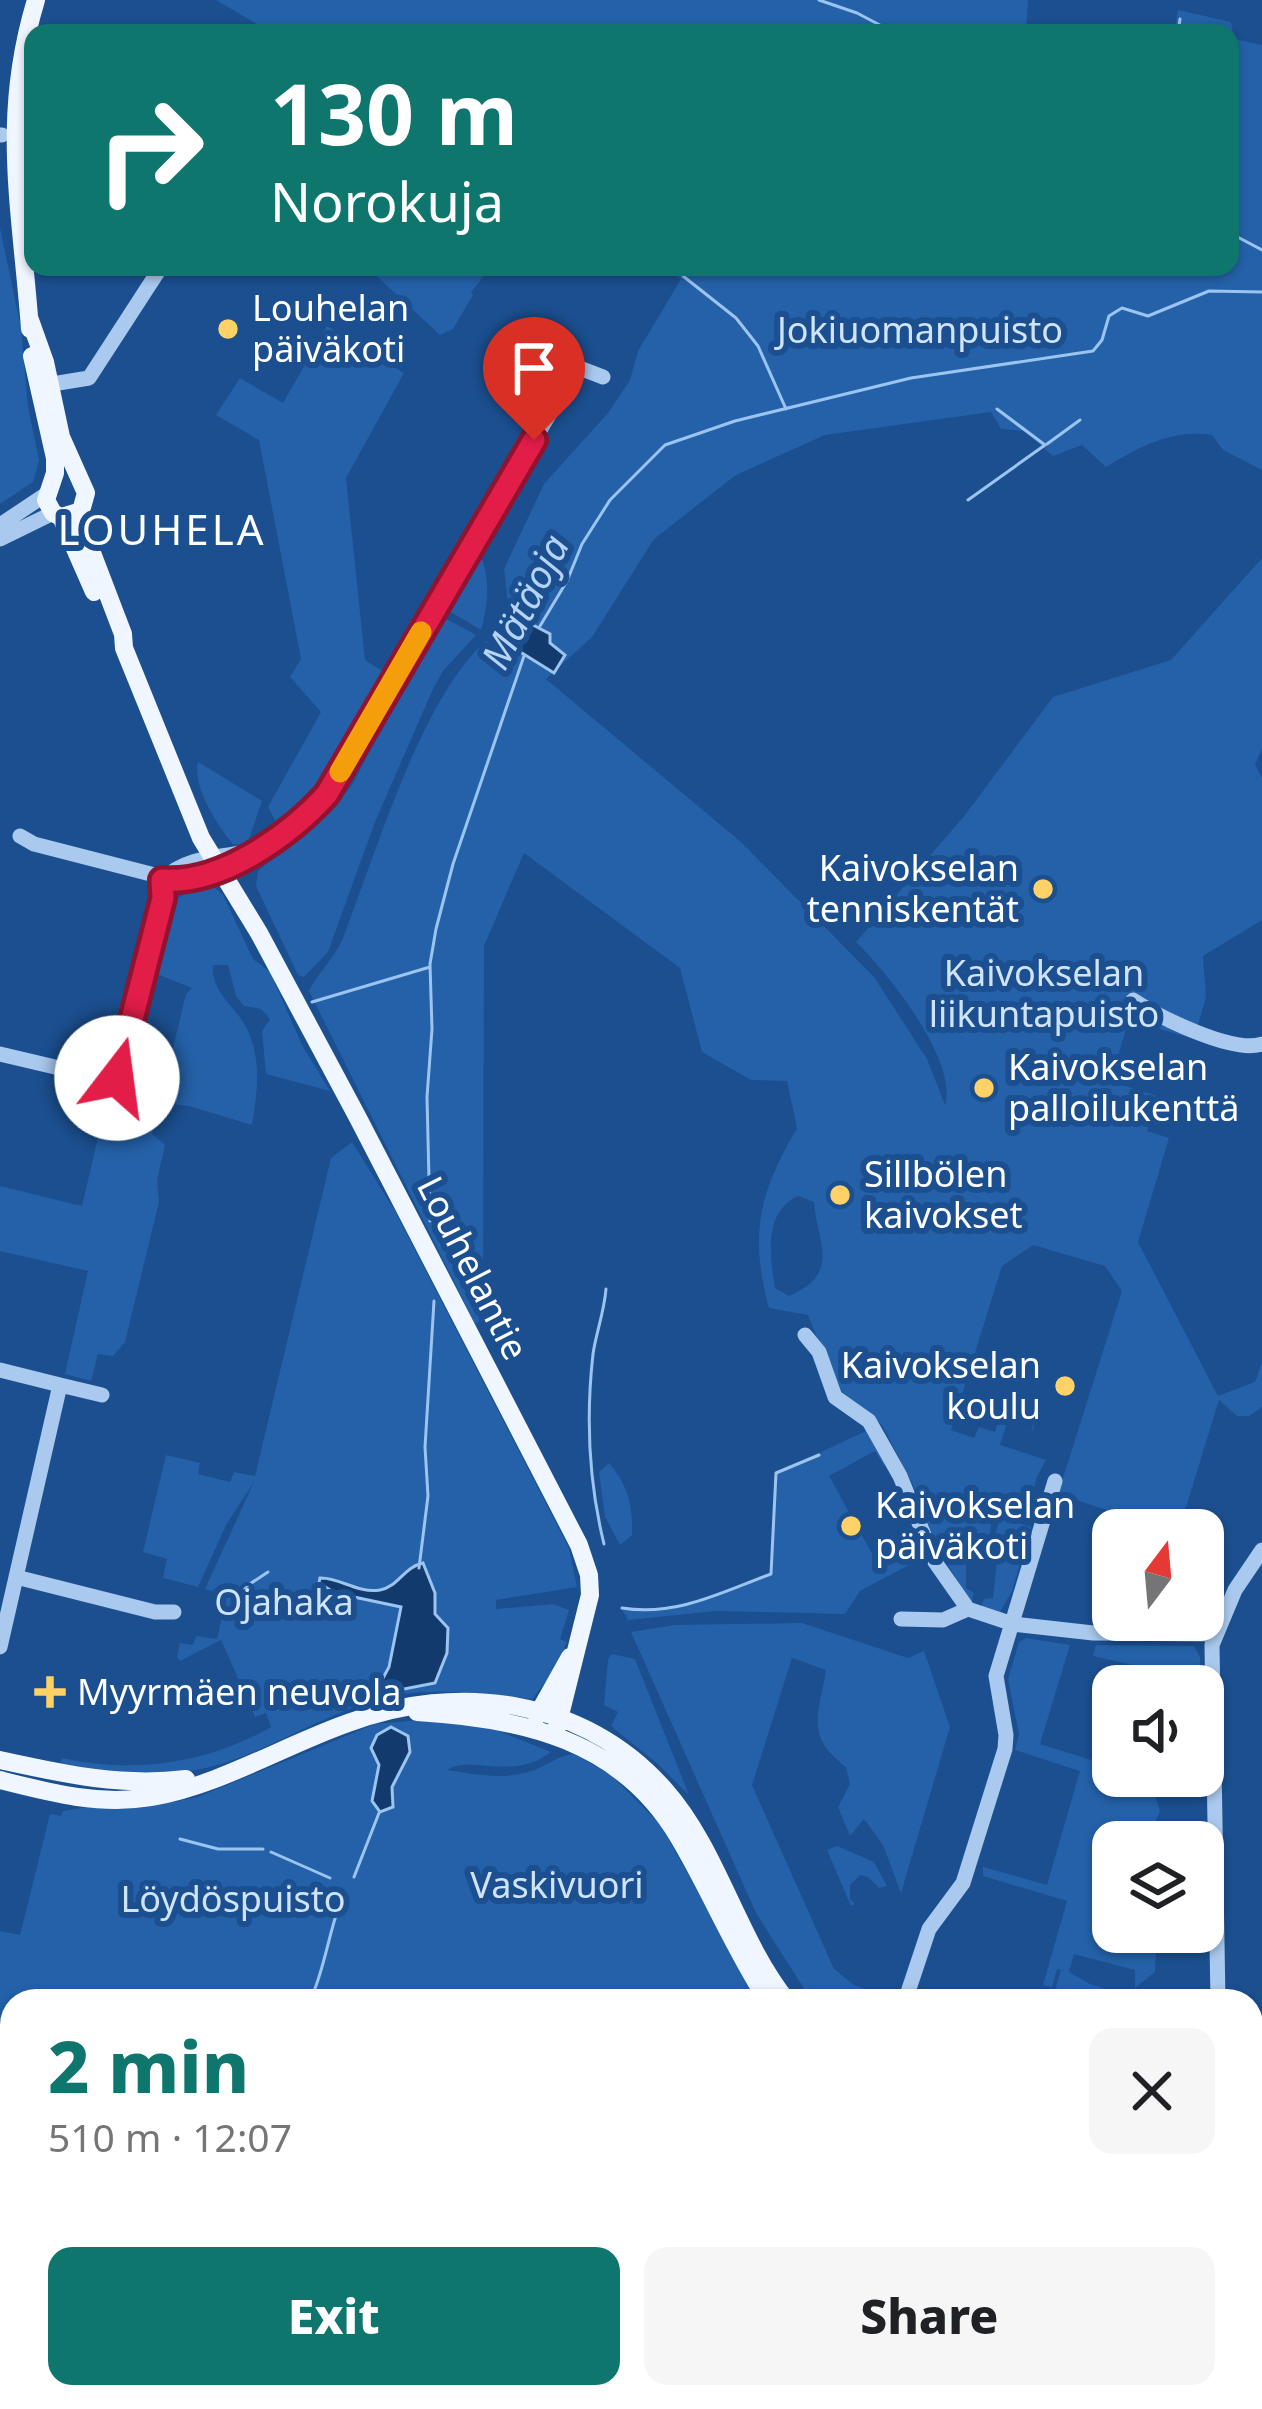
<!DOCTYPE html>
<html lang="en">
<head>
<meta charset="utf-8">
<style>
	:root { --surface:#fff; --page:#f6f6f6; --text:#202124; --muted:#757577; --accent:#0f766e }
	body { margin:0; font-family:"Noto Sans",sans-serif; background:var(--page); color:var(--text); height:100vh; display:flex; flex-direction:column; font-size:45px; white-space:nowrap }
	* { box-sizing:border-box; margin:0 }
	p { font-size:39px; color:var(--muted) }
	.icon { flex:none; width:66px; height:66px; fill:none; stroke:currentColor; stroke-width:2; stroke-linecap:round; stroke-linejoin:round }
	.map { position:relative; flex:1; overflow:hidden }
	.drawer { position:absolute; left:0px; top:1989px; width:1263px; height:420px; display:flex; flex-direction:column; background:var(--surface); border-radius:36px 36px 0 0; box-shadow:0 3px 9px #0004 }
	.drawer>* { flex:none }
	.top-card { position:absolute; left:24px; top:24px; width:1215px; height:252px; border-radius:24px; box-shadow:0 3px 9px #0004; background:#0f766e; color:#fff; overflow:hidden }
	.needle { width:78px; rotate:16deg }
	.fabs { position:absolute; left:1092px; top:1509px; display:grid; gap:24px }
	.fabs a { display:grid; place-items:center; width:132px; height:132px; border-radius:24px; background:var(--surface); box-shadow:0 3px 9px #0004; font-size:60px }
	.pin { position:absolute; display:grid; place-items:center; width:102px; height:102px; color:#fff; margin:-123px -51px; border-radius:50% 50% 50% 0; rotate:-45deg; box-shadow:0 0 12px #0007 }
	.pin .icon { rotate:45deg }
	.me { position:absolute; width:132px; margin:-66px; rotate:15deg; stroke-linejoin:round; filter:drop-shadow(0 0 9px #0008) }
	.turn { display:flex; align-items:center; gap:42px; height:252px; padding:0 48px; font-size:54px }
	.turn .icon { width:156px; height:156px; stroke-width:2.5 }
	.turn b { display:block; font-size:84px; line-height:102px }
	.round { display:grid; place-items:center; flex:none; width:126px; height:126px; border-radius:24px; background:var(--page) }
	.head { display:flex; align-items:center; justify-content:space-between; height:204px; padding:0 48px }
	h1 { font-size:72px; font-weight:800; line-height:90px; color:var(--accent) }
	.button { display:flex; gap:24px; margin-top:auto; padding:24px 48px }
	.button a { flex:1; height:138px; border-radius:24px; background:var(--accent); color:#fff; font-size:48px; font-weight:800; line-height:138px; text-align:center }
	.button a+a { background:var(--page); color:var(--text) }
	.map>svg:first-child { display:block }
	.green { fill:#2461a8; fill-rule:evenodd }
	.water { fill:#123a6d; stroke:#9cc4f0; stroke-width:3 }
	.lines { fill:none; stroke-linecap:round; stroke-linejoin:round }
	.stream { stroke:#9cc4f0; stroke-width:3 }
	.minor { stroke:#a9c9ee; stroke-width:15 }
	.major { stroke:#f0f6ff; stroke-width:18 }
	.highway { stroke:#fff; stroke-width:21 }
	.route-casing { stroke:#92132f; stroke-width:30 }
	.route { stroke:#e11d48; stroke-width:21 }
	.slow { stroke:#f59e0b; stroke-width:21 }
	.poi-dot { fill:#ffd166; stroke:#1b4f8f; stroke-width:4.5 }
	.labels { text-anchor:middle; stroke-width:12; stroke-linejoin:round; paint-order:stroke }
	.poi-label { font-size:36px; fill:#fff; stroke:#1b4f8f; text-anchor:start }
	.park-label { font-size:36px; fill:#cfe3fa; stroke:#1b4f8f }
	.street-label { font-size:36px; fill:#fff; stroke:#1b4f8f }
	.water-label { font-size:39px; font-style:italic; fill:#b5d3f5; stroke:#1b4f8f }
	.quarter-label { font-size:42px; letter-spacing:3px; fill:#fff; stroke:#1b4f8f }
</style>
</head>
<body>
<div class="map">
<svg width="1262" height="2409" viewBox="0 0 1262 2409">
	<rect width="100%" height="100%" fill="#1b4f8f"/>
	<path class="green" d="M 216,0 L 1028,0 L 1026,33 L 272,33 Z
		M 1178,10 L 1231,22 L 1234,39 L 1262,45 L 1262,470 L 1223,450 L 1212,435 C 1172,429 1139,447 1106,467 L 1082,445 L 1053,456 L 1024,431 L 1001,429 L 991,412 L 825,435 L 736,475 L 654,539 L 592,637 L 546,679 L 741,842 L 874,977 L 927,1059 L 945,1105 C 958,1060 887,972 856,942 L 965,815 L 1053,697 L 1171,660 L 1262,558 L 1262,748 L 1255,765 L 1262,778 L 1262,920 L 1203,956 L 1206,997 L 1194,1039 L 1129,1020 L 1110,1081 L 1157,1096 L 1147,1131 L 1169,1138 L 1138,1242 L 1218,1396 L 1255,1382 L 1262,1362 L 1262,1407 L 1249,1416 L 1237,1416 L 1219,1400 L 1179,1530 L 1129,1530 L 1131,1518 L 1058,1494 L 1122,1291 L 1105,1266 L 1033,1245 L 1002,1266 L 951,1430 L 974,1438 L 979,1427 L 995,1432 L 1008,1392 L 1041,1403 L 1031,1435 L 1035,1410 L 1013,1403 L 1000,1445 L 1046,1460 L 1036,1479 L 1030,1515 L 993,1504 L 989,1546 L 966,1543 L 966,1588 L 974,1593 L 971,1604 L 929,1533 L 913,1485 L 882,1425 L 836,1387 L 808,1315 L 769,1308 C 749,1234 759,1193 797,1128 L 787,1081 L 751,1080 L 702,1052 L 680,968 L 524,853 L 484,946 L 483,1320 L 475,1324 L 309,991 C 318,972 335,958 343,938 C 375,856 421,698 486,641 L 496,649 L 508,604 L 504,569 L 544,484 L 608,413 L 630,380 L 638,351 L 681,279 L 662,267 L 1230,267 L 1230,33 L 1174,33 ZM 798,1196 L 814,1202 C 817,1243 842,1273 789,1296 L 775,1288 C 770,1256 763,1212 798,1196 Z
		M 0,228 L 21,328 L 28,407 L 39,460 L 33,482 L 0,504 Z
		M 367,267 L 491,267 L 471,292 L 473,295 L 453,329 L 440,335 Z
		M 327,326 L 404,373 L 346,478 L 365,660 L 384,672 L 334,760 L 288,821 L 277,824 L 268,807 L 321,712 L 290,677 L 301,659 L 259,440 L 216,415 L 240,378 L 283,403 Z
		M 479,553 C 491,575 488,606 481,630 L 446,609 Z
		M 441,616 L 476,635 L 443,671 L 433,689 L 375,822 L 328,952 L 304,977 L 298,975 L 256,886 L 258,871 L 335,806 L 352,785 Z
		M 198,762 L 262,801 L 247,845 L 233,844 C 217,825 192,786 198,762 Z
		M 200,885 L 215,888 L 223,895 L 253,959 L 270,972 L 302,1045 L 330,1091 L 266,1074 L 262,1031 L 270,1019 L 261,1009 L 244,1006 L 236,996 L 228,965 L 213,965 C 211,994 237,1006 248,1031 C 262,1062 257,1093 252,1125 L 189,1106 L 160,1103 L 152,1134 L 165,1145 L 157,1180 L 159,1202 L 125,1342 L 113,1356 L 98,1354 L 91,1381 L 65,1374 L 88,1271 L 0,1251 L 0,1186 L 82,1206 L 109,1090 L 160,1102 L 186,994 L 192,988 L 154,973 L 173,901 Z
		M 352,1142 L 395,1211 L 569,1548 L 577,1587 L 496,1600 L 496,1609 L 553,1604 L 569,1610 L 560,1639 L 567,1642 L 550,1676 L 532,1699 C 490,1695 446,1688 404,1694 C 345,1703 296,1736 241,1757 C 185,1780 118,1778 61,1763 L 62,1758 C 133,1774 207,1764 271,1727 L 266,1713 L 255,1717 L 221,1640 L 180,1661 L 177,1657 L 180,1643 L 193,1645 L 196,1636 L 217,1639 L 227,1595 L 205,1589 L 254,1482 L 226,1525 L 198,1587 L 163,1578 L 167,1559 L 143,1552 L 166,1455 L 200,1463 L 198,1474 L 230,1482 L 234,1472 L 255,1476 L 331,1158 Z
		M 868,1430 L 887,1460 L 884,1466 L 875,1451 L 829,1476 L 880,1568 L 898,1559 L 889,1541 L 908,1532 L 922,1558 L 860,1591 L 845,1614 L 716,1611 L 628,1620 L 622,1609 C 676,1617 722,1593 771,1574 L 776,1473 Z
		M 609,1463 C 628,1485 633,1506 632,1535 L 620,1545 L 605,1517 L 599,1472 Z
		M 1000,1517 L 1031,1527 L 1012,1591 L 1000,1612 L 981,1607 L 984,1599 L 993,1598 L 998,1550 L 992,1547 Z
		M 802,1623 L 908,1658 L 924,1651 L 950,1727 L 901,1893 L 883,1845 L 864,1819 L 850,1836 L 838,1807 L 850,1784 L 846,1767 C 804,1735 819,1715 826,1670 L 792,1658 L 752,1785 L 834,1969 L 854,1985 L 896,2001 L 812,2001 L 756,1913 L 631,1632 L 675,1625 Z
		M 1026,1638 L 1070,1645 L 1040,1744 L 1110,1766 L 1113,1759 L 1113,1776 L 1155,1776 L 1152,1787 L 1160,1811 L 1150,1834 L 1181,1842 L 1134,1838 L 1133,1842 L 1113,1842 L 1113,1932 L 1157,1932 L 1155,1972 L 1135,1988 L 1135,1970 L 1074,1954 L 1069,1972 L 1090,1984 L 1122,1994 L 1128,2001 L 1093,2001 L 1060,1991 L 1056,2001 L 1052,2001 L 1061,1970 L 1057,1969 L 1052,1987 L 1043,1985 L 1067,1901 L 983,1876 L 983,1867 L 1047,1885 L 1080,1771 L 1015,1750 L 1019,1734 L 1008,1679 L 1019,1642 Z
		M 1096,1645 L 1194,1646 L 1200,1657 L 1201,1682 L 1194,1686 L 1126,1686 L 1132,1665 L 1093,1656 Z
		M 612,1654 L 635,1659 L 689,1795 L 659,1765 L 611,1726 L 618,1712 L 604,1705 L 608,1659 Z
		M 431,1719 L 486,1726 L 551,1752 C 512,1782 471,1754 447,1770 C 474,1774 501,1780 528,1772 C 545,1768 557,1755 575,1754 L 612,1776 L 660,1824 L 759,2001 L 12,2001 L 12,2187 L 0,2184 L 0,1931 L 20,1935 L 50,1814 L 61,1816 L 63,1811 L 94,1806 L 143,1808 L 198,1797 L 375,1724 Z
		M 837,1846 L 874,1862 L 887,1886 L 879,1888 L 868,1877 L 860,1875 L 850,1885 L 850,1899 L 855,1904 L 851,1906 L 827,1850 Z
		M 0,2383 L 12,2386 L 12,2397 L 651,2397 L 655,2409 L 0,2409 Z"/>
	<path class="water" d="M 514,615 L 550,634 L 550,643 L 565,655 L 554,673 L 514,648 L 504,635 L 506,622 Z
		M 423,1563 L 435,1593 L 435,1614 L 448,1628 L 447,1653 L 435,1683 L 399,1690 L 384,1687 L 382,1680 L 389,1667 L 401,1607 L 335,1593 L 319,1583 L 320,1578 C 339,1577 358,1594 380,1590 C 398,1587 404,1567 423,1563 Z
		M 391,1727 L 408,1736 L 410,1752 L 392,1787 L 393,1807 L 380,1812 L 372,1801 L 379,1765 L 371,1748 L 377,1735 Z"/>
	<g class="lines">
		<path class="stream" d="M 819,0 L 857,13 L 895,33
			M 1178,33 L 1180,19
			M 1230,233 L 1262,250
			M 683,276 L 736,318 L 758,346 L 786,409
			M 1047,444 L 1080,420
			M 968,500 L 1045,445 L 997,409
			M 540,626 L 567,581 L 582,544 L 610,500 L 665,445 L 735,421 L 911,378 L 1093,351 L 1102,340 L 1109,316 L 1122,308 L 1148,316 L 1209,291 L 1262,292
			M 312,1002 L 430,967
			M 430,1221 L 427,1097 L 432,1029 L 430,964 L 436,929 L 453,864 L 524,656
			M 604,1544 C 589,1483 586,1416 593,1354 C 596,1333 604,1313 606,1289
			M 419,1568 L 428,1496 L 425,1447 L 434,1301
			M 230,1597 L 268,1572
			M 622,1608 C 676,1617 722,1592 771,1574 L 776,1473 L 819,1455
			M 180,1839 L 218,1849 L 263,1849
			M 271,1852 L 330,1878
			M 354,1877 L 379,1813
			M 310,2001 C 324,1971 328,1937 339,1906
			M 0,2165 L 12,2165
			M 139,2409 L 145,2397"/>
		<path class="minor" d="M 0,135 L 2,135
			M 40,386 L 89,378 L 161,267
			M 0,525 L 45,495
			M 0,539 L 53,513
			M 20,836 L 34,844 L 178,881 L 247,860 L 297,824 L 327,794 L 577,367 L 603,377
			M 162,880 C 185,857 217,857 248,852
			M 1133,1000 C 1159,1017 1233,1054 1262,1044
			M 0,1054 L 106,1079 L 117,1079 L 163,897 L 162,880
			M 805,1335 L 819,1352 L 835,1397 L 869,1421 L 900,1476 L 935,1562 L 968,1609 L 1013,1624 L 1093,1633 L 1215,1634
			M 0,1370 L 60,1385 L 0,1647
			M 60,1385 L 102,1395
			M 16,1577 L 155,1612 L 174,1612
			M 901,1619 L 943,1620 L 968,1609
			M 905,2001 L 929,1929 L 963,1883 L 1005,1749 L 1006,1735 L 996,1676 L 1055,1481
			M 1218,2001 L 1212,1645 L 1235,1590 L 1262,1550
			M 881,2409 L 887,2397"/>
		<path class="major" d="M 30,320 L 45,362 L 61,437 L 86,493 L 81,511 L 84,532 L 123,634 L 124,648 L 201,838 L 259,933 L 358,1118 L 579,1545 L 589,1575 L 590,1595 L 555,1735
			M 30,329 C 21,207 0,118 36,0
			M 32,356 L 55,458 L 55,473 L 46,500 L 53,513 L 61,517 L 81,511
			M 61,517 L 94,592
			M 417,1712 C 522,1718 622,1740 679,1838 C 711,1892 734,1949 768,2001
			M 537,1716 L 570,1657
			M 0,1760 C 64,1774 121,1787 186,1779
			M 0,1780 C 51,1793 100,1806 152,1797 C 220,1785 283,1746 348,1723 C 457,1682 584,1698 664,1789 C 719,1851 736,1937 787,2001
			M 1251,2348 L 1262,2351
			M 1251,2370 L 1262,2373
			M 960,2397 L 963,2409"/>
		<path class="highway" d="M 1251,2195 L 1262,2192
			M 1251,2212 L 1262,2208
			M 1227,2397 L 1250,2409"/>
	</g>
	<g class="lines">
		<defs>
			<path id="route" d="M 117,1078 L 163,898 L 162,880 C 220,885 289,836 327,794 L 534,440"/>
		</defs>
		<use href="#route" class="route-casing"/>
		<use href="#route" class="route"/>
		<path class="slow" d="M 340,772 L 421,632"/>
	</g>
	<g class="poi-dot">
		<circle cx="228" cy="329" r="12"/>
		<circle cx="1043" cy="889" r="12"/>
		<circle cx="984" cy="1088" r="12"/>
		<circle cx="840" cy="1195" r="12"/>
		<circle cx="1065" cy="1386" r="12"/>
		<circle cx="851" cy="1526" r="12"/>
		<path d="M44 1674h12v12h12v12h-12v12h-12v-12h-12v-12h12z"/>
	</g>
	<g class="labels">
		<g class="poi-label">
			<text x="252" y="321">Louhelan<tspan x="252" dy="41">päiväkoti</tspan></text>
			<text x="1019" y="881" text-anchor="end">Kaivokselan<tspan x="1019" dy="41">tenniskentät</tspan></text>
			<text x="1008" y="1080">Kaivokselan<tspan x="1008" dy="41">palloilukenttä</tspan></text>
			<text x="864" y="1187">Sillbölen<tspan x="864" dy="41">kaivokset</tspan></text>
			<text x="1041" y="1378" text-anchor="end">Kaivokselan<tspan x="1041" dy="41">koulu</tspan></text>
			<text x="875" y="1518">Kaivokselan<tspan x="875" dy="41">päiväkoti</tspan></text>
			<text x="77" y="1705">Myyrmäen neuvola</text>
		</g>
		<g class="park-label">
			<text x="920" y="343">Jokiuomanpuisto</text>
			<text x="1044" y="986">Kaivokselan<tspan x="1044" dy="41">liikuntapuisto</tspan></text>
			<text x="284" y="1615">Ojahaka</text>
			<text x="557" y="1898">Vaskivuori</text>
			<text x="233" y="1912">Löydöspuisto</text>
		</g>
		<g class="street-label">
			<text transform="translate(473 1268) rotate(63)" y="13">Louhelantie</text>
		</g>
		<g class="water-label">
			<text transform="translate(525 602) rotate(-63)" y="14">Mätäoja</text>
		</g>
		<g class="quarter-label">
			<text x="162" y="545">LOUHELA</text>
		</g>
	</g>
</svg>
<div class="fabs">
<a><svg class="needle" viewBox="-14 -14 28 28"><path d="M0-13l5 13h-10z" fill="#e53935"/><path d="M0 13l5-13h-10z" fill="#757577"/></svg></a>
<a><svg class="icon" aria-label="sound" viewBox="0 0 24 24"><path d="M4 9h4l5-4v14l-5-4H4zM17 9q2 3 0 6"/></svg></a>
<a><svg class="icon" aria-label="layers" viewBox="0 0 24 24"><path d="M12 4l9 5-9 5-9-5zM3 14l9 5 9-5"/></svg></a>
</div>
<div class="pin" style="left:534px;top:440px;background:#d93025"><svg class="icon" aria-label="arrive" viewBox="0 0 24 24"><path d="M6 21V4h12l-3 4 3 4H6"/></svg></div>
<svg class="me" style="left:117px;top:1078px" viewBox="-20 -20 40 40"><circle r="19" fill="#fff"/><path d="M0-13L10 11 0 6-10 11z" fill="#e11d48"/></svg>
<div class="top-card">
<div class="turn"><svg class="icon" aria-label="right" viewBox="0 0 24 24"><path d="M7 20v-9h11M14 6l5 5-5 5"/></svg><div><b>130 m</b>Norokuja</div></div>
</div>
<section class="drawer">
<div class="head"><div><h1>2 min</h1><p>510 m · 12:07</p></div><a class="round"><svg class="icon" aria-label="close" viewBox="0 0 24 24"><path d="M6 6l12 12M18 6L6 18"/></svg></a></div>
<div class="button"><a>Exit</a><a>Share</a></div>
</section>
</div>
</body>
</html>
